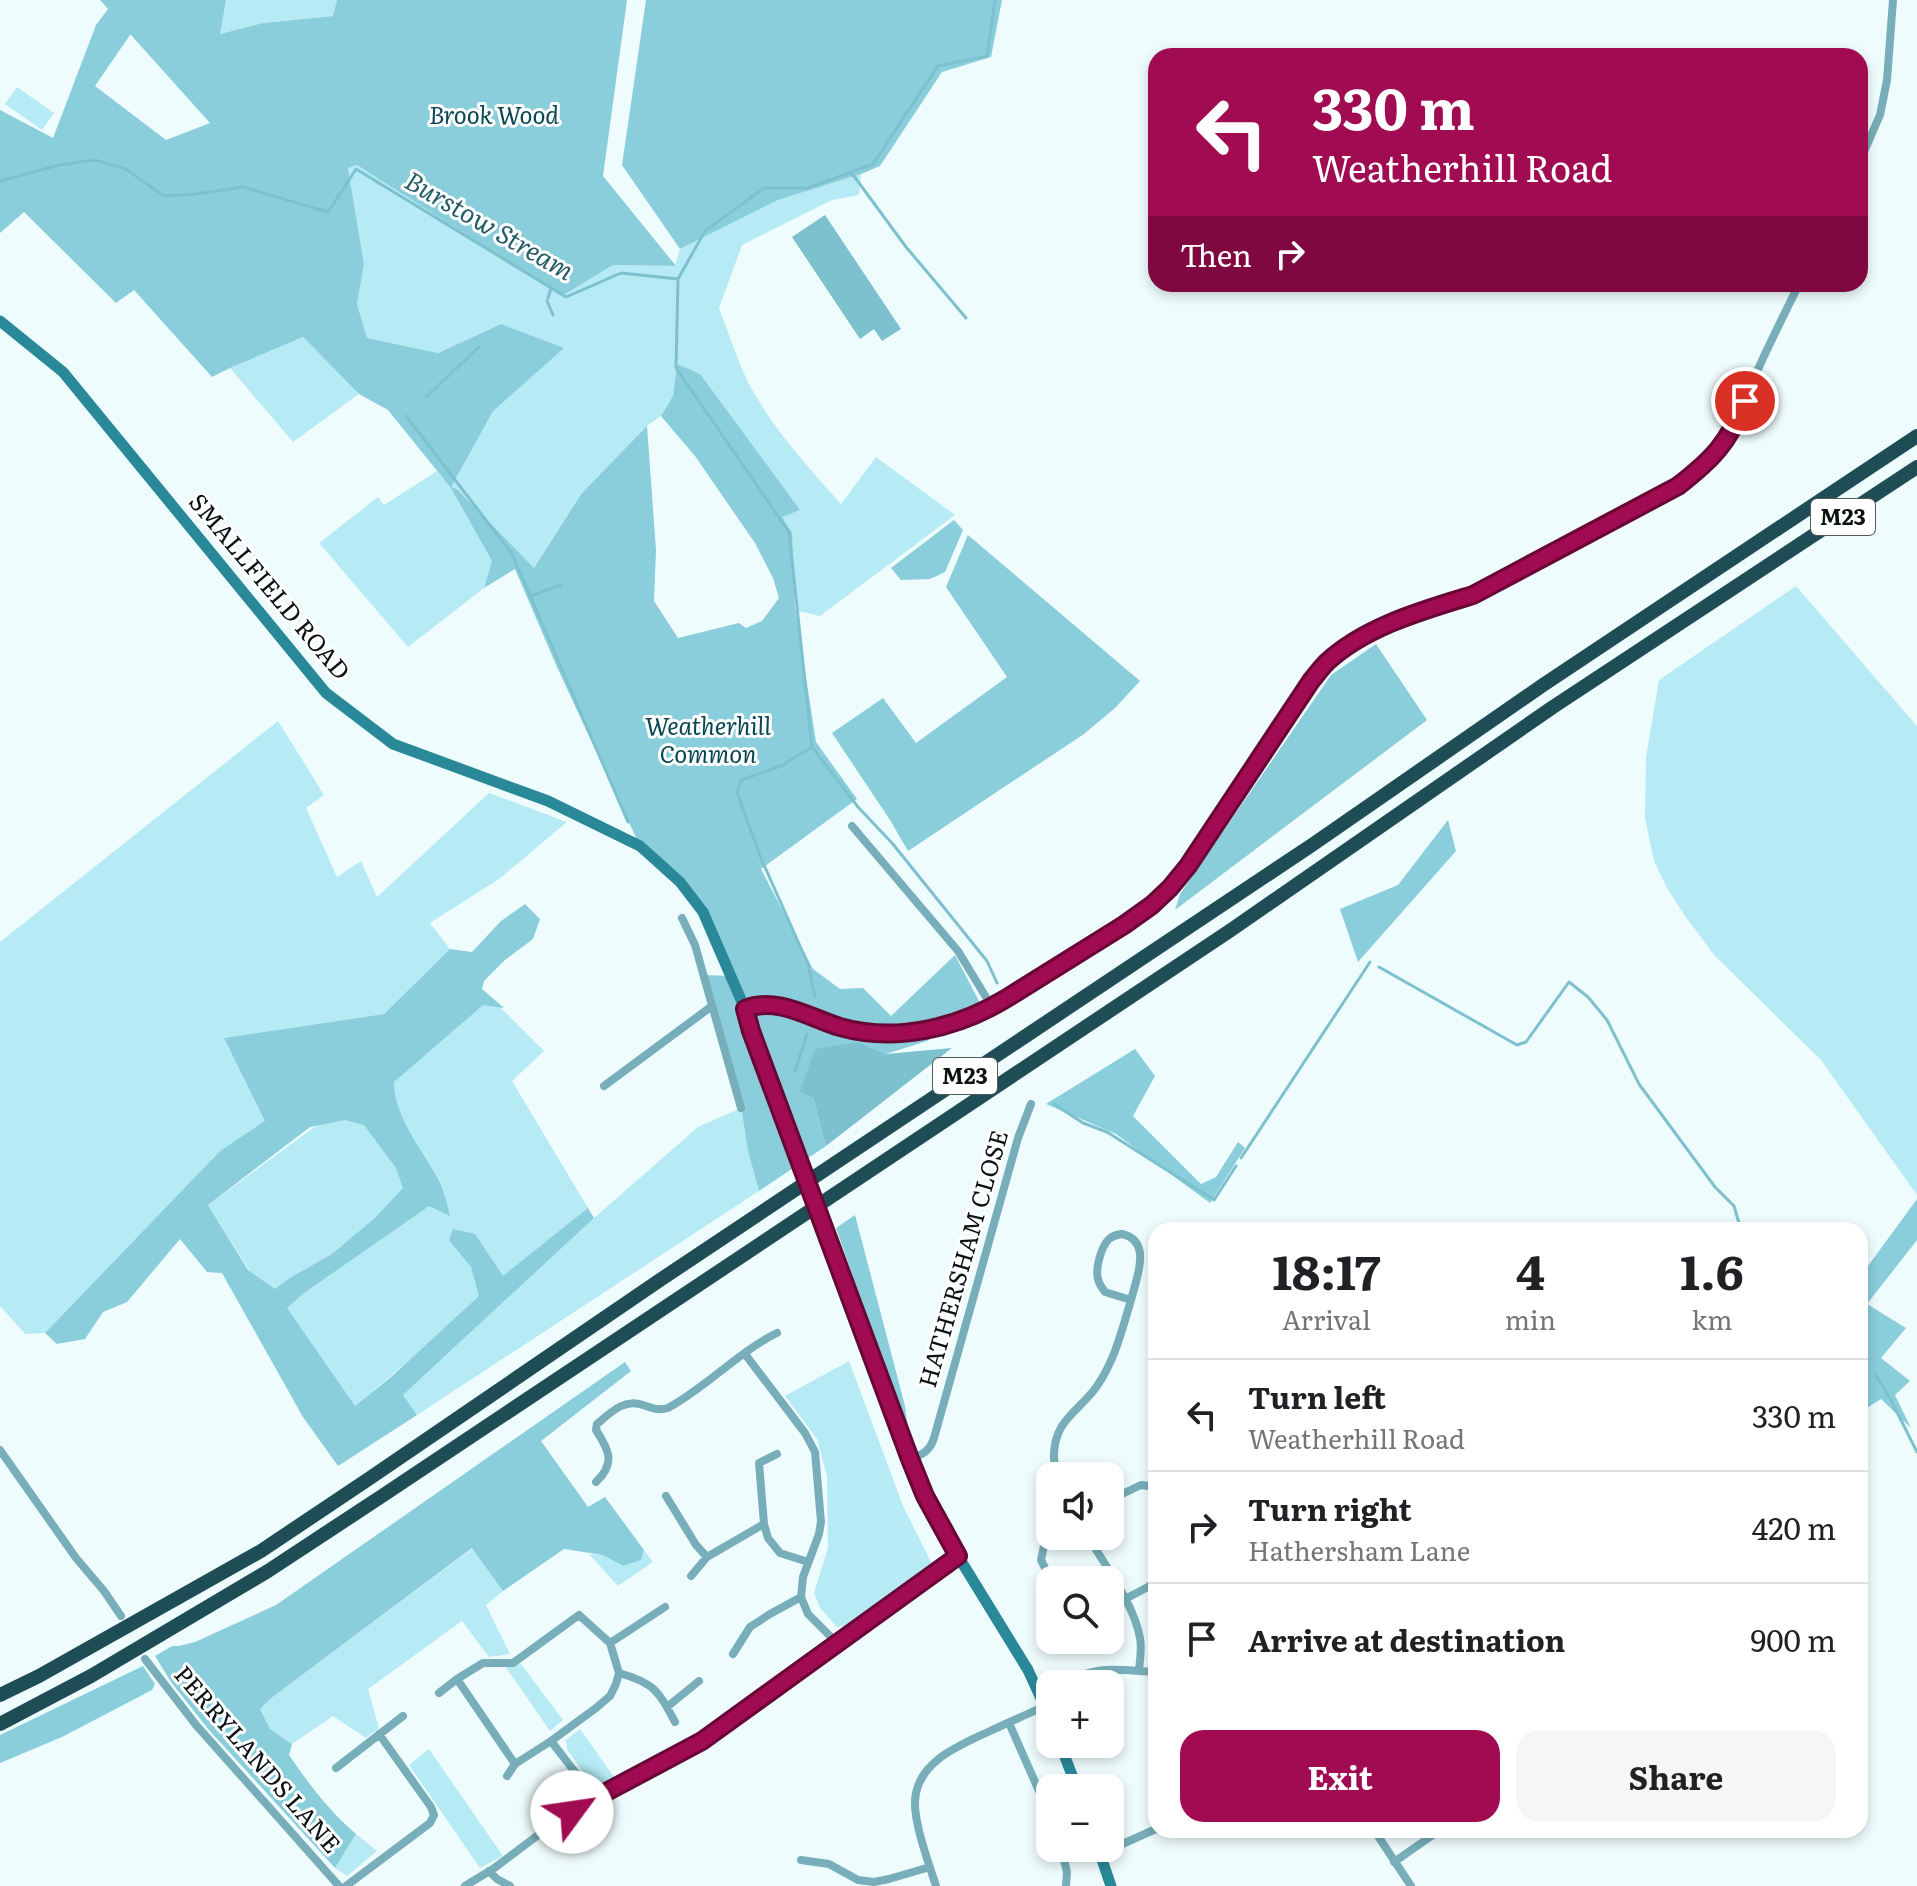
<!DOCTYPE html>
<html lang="en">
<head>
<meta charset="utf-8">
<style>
	:root { --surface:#fff; --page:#f6f6f6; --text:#202124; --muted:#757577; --line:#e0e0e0; --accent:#a00b52 }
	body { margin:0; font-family:Literata,serif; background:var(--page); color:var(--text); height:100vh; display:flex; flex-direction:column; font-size:30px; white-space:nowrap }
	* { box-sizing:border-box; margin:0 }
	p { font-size:26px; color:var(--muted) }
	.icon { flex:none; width:44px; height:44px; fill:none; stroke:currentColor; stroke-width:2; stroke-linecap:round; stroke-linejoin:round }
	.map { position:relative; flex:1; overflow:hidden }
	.details { position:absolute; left:1148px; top:1222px; width:720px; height:616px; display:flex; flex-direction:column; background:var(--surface); border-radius:24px; box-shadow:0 4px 12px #0003 }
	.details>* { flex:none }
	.hud { position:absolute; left:1148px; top:48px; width:720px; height:244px; border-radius:24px; box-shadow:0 4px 12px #0003; background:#a00b52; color:#fff; overflow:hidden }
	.tools { position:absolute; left:1036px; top:1462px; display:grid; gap:16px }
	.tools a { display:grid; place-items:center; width:88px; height:88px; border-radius:16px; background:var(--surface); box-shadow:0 4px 12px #0003; font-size:40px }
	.pin { position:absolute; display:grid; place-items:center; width:68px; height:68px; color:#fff; margin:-34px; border:4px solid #fff; border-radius:50%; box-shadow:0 2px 8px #0007 }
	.me { position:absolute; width:88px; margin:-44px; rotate:59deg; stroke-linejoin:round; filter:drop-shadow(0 0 6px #0008) }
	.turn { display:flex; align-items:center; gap:28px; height:168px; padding:0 32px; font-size:36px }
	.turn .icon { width:104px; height:104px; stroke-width:2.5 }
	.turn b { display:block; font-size:56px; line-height:68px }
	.then { display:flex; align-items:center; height:76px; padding:0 32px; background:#0003; gap:16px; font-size:30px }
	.eta { display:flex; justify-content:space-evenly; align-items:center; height:136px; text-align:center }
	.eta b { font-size:48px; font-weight:700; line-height:56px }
	.button { display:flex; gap:16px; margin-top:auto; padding:16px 32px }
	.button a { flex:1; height:92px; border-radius:24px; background:var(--accent); color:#fff; font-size:32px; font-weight:700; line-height:92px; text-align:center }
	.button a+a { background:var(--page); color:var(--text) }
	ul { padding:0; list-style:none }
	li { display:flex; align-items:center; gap:24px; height:112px; padding:0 32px; border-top:2px solid var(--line) }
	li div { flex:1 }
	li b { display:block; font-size:30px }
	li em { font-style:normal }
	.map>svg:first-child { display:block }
	.green { fill:#b6eaf5 }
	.forest { fill:#8acddb; fill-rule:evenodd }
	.water { fill:#7dc1ce }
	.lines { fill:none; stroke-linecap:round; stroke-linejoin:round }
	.stream { stroke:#7dc1ce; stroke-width:3 }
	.street { stroke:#78aeb9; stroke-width:8 }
	.secondary { stroke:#298999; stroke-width:11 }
	.highway { stroke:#1f4d56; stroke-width:14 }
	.route-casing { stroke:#680735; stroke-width:20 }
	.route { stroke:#a00b52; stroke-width:14 }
	.labels { text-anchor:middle; stroke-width:6; stroke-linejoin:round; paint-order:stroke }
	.shield { fill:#fff; stroke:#54595a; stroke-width:2 }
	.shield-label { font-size:22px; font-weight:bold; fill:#0b1213 }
	.park-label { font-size:24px; font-style:italic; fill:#094852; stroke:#fff }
	.street-label { font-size:24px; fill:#0b1213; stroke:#fff }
	.water-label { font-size:26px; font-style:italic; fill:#255d67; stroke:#fff }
</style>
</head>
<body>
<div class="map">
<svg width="1917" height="1886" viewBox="0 0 1917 1886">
	<rect width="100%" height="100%" fill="#effcfe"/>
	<path class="green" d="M 226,0 L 337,0 L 333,16 L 263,23 L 219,34 Z
		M 17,87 L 54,113 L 42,130 L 5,104 Z
		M 357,165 L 568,292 L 613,265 L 675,266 L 680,249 L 778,200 L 861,174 L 859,195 L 832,200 L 742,245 L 719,308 C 729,333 737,360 749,384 C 773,429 808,467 841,504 L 876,457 L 955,515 L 820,616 L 798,611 L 789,532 L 781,517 L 799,510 L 677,365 L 673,396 L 661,416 L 647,426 L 580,495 L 534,568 L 458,490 L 452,488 L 492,561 L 484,588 L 408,647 L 319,543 L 378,497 L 384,505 L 437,471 L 451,487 L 452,358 L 501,324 L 438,353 L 367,338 L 357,304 L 364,263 L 348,168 Z
		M 303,337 L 359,394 L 293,442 L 230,368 Z
		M 1796,586 L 1917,726 L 1917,1195 L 1821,1060 L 1715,956 L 1685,916 L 1667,888 L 1654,861 L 1645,818 L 1646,757 L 1659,680 Z
		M 278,721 L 324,795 L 306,808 L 337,877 L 361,861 L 377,897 L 489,793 L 567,822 L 499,879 L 430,923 L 450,949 L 384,1014 L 224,1038 L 266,1121 L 220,1151 L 45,1333 L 25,1334 L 0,1306 L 0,942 Z
		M 491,998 L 544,1051 L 512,1081 L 588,1208 L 354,1407 L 249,1270 L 208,1205 Z
		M 741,1108 L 748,1151 L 759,1191 L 417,1415 L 403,1395 L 594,1218 L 698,1127 Z
		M 849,1361 L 903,1506 L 932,1564 L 844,1626 L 837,1627 L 820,1608 L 814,1593 L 828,1548 L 827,1476 L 817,1439 L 785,1396 Z
		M 473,1548 L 503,1591 L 486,1605 L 510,1654 L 489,1657 L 462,1621 L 368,1689 L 379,1728 L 366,1738 L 333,1716 L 292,1744 L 270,1729 L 259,1709 L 270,1699 Z
		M 644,1550 L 653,1562 L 618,1586 L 589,1554 L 603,1555 L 623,1566 L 641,1560 Z
		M 521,1664 L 563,1720 L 550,1731 L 505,1666 Z
		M 580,1729 L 614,1777 L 631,1778 L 597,1793 L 567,1749 L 566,1740 Z
		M 429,1749 L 503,1856 L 480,1868 L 409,1765 Z
		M 356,1834 L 377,1851 L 347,1876 L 335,1868 Z"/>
	<path class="forest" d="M 100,0 L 226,0 L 220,34 L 263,23 L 333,16 L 337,0 L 627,0 L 603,176 L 676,266 L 613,265 L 562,296 L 357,165 L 348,168 L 364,264 L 357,304 L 367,338 L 438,353 L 501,324 L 564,348 L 493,411 L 451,487 L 458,490 L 534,568 L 581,494 L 647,426 L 656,550 L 654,601 L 678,638 L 739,623 L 746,628 L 762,621 L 779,598 L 773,578 L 755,543 L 695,456 L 661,416 L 673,396 L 677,364 L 700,374 L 800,510 L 782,517 L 792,533 L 795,606 L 816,742 L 857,799 L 761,869 L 813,969 L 840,989 L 863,988 L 891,1016 L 955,955 L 980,1003 L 927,1041 L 886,1054 L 859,1042 L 813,1098 L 826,1146 L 759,1191 L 748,1151 L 741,1107 L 704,975 L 730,976 L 703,912 L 640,846 L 557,667 L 515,569 L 484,588 L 492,561 L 451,488 L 388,410 L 359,394 L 303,337 L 230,368 L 212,377 L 134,290 L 116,303 L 24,212 L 0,233 L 0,110 L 53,138 L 96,25 L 108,9 ZM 130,35 L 131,35 L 210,123 L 166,140 L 95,86 Z
		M 646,0 L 1002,0 L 991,57 L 942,72 L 880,166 L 861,174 L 778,200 L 680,249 L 622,165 Z
		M 954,520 L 963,530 L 945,572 L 930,579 L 901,580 L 891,568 Z
		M 968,535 L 1140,681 L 1115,708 L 1084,734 L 908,851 L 890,820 L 832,733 L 883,698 L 916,743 L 1007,677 L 946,587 Z
		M 1376,644 L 1427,720 L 1175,910 L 1180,894 L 1331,675 Z
		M 1448,820 L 1456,851 L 1358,962 L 1340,909 L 1398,885 Z
		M 525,904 L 540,919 L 533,939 L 505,960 L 484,981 L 482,989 L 504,1008 L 483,1005 L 394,1082 C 394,1117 422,1149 438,1179 C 444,1191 447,1203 450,1216 L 429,1206 L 304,1293 L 287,1308 L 355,1406 L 391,1377 L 479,1296 L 471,1267 L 449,1240 L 453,1229 L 475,1234 L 503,1276 L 588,1208 L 594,1218 L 403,1395 L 417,1415 L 338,1466 L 303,1417 L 222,1273 L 207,1272 L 180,1239 L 127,1302 L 103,1312 L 85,1339 L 57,1344 L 45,1333 L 220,1151 L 265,1121 L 224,1038 L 384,1014 L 450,949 L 472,952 L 501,921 ZM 345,1120 L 364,1125 L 396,1168 L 403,1188 L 375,1218 L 332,1254 L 290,1278 L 275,1289 L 248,1270 L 208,1205 L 310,1127 Z
		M 1135,1049 L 1155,1076 L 1133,1116 L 1201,1184 L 1216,1177 L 1238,1142 L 1245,1148 L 1210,1203 L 1116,1134 L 1046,1104 Z
		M 1917,1199 L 1917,1240 L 1867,1304 L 1906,1328 L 1881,1358 L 1910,1381 L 1895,1395 L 1911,1428 L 1881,1399 L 1860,1412 L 1860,1277 Z
		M 855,1215 L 905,1406 L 910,1442 L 836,1228 Z
		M 625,1362 L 631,1371 L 541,1441 L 588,1507 L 605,1497 L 644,1550 L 641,1560 L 623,1566 L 603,1555 L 564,1549 L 503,1591 L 472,1548 L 270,1699 L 260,1709 L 270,1729 L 292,1744 L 289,1755 C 309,1784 329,1811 356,1834 L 335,1868 L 209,1730 L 171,1682 L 155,1656 L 172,1646 L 179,1646 L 195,1642 L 276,1605 Z
		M 143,1666 L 155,1684 L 152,1690 L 62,1737 L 0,1763 L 0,1735 Z"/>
	<path class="water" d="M 825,215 L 901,329 L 882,341 L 874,329 L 860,339 L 792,237 Z
		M 859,1042 L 886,1054 L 952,1048 L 826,1146 L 813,1098 L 800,1091 L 815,1049 Z"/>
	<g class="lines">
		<path class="stream" d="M 995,0 L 987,56 L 938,66 L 873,164 L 808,188 L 764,188 L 705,231 L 678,279 L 676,368 L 789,532 L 812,747 L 858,807 L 892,843 L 987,961 L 997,983
			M 851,172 L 906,247 L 966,318
			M 0,181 L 59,165 L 95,160 L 126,169 L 164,196 L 196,194 L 243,187 L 328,212 L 356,169 L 566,297 L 621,273 L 678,279
			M 548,298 L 551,288
			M 547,301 L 553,315
			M 426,397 L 479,347
			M 406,416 L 512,554 L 628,822
			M 531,596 L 561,585
			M 812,747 L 781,766 L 741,780 L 737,792 L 760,856 L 808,964 L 815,997
			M 1379,967 L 1517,1045 L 1526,1042 L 1569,982 L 1588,997 L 1607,1020 L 1639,1084 L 1715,1187 L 1734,1206 L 1741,1230
			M 795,1071 L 807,1034
			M 1054,1104 L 1083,1123 L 1107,1132 L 1214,1200 L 1236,1166
			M 1241,1158 L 1370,962
			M 1860,1330 L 1861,1330
			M 1875,1374 L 1891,1400 L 1917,1452"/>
		<path class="street" d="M 1860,161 L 1880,115 L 1887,80 L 1893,0
			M 852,826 L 958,951 L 992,1007
			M 682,918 L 695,945 L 741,1108
			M 745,1009 C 776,996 809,1016 838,1026 C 849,1030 862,1031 874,1032 C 902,1036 932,1031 958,1022 C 992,1010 1023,988 1054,969 C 1086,949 1121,930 1151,906 C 1165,895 1176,880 1188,866 L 1311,681 L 1328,661 L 1372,632 L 1437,606 L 1473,595 L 1652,501 C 1676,487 1701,472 1719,450 C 1736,429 1743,402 1754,378 C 1768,346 1784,315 1799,284
			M 604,1086 L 712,1006
			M 1122,1234 C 1153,1241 1136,1279 1131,1300 L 1105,1292 C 1102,1287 1099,1285 1098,1279 C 1095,1269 1101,1247 1109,1239 C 1114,1235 1116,1235 1122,1234 Z
			M 745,1354 L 805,1433 L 815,1452 L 821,1522 L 819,1534 L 803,1577 L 801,1597 L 808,1614 L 838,1644
			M 0,1450 L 76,1558 L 104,1591 L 121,1616
			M 777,1454 L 759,1463 L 764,1524 L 768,1538 L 780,1553 L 808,1562
			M 910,1459 C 922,1455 930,1451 934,1438 L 1018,1138 L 1031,1104
			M 1058,1476 C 1055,1470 1055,1465 1054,1458 C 1053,1420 1079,1412 1097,1386 C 1115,1360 1122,1330 1131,1300
			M 596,1482 C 616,1463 609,1450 596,1430 L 597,1424 C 610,1413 624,1398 643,1405 C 653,1408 657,1411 668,1408 C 707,1387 738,1352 777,1333
			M 1120,1495 L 1141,1485 L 1156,1487
			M 666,1496 L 696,1545 L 707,1557
			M 1088,1536 C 1105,1566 1134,1604 1140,1638 C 1142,1648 1140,1660 1139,1670
			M 691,1576 L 707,1557 L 764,1524
			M 1051,1580 L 1041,1560 L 1045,1541 L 1054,1536
			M 1125,1599 L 1148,1587 L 1156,1580
			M 610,1643 L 665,1607
			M 733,1654 L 750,1627 L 770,1614 L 801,1597
			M 145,1659 L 196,1725 L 339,1886
			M 619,1673 C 654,1683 658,1690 675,1722
			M 1061,1684 C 1100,1664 1115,1670 1156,1672
			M 439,1693 L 457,1679
			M 667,1707 L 699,1681
			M 1009,1723 L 1050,1816
			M 551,1741 L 595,1798
			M 336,1768 L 403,1716
			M 507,1776 L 515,1764 L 551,1741 L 596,1708 L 610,1696 L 616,1684 L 619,1673 L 610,1643 L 579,1615 L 513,1663 L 483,1663 L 457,1679 L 515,1764
			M 1374,1830 L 1411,1886
			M 1061,1848 L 1067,1872 L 1066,1886
			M 1100,1854 L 1156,1829
			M 801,1860 L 829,1864 L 858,1880 L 874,1882 L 889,1879 L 930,1867
			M 1394,1862 L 1440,1830
			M 489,1871 L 497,1879 L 510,1886
			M 346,1886 L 430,1823 L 434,1815 L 431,1807 L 379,1734
			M 465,1886 L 493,1869 L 550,1826 L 595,1798 L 702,1741 L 958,1556
			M 936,1886 C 929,1864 914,1824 915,1801 C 917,1762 958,1746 988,1732 C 1007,1723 1026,1715 1045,1706"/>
		<path class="secondary" d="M 0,321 L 63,372 L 326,693 L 393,744 L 548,801 L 640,846 L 680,882 L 703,912 L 745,1009 L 795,1151 L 925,1496 L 958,1556 L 1028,1670 L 1050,1718
			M 1060,1744 L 1077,1788
			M 1098,1848 L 1111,1886"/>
		<path class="highway" d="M 0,1695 L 39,1676 L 261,1551 L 370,1478 L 660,1280 L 1312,845 L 1543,685 L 1917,436
			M 0,1724 L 91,1676 L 268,1571 L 382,1496 L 1231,930 L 1553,707 L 1917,467"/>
	</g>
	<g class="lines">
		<defs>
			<path id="route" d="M 572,1812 L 595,1798 L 702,1741 L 958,1556 L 925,1496 L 910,1459 L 751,1031 L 745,1009 C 777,996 810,1018 840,1027 C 896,1043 958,1028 1007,998 L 1124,925 L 1152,905 L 1170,888 L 1188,866 L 1311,681 C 1316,675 1321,668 1327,662 C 1366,626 1424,610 1473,595 L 1678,486 C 1713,459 1729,442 1745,401"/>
		</defs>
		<use href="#route" class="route-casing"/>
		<use href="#route" class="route"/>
	</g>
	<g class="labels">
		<g class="shield">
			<rect x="1811" y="499" width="64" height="36" rx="6"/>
			<rect x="933" y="1058" width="64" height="36" rx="6"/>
		</g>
		<g class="shield-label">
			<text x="1843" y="525">M23</text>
			<text x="965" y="1084">M23</text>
		</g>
		<g class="park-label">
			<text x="494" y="124">Brook Wood</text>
			<text x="708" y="735">Weatherhill<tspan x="708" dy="28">Common</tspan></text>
		</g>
		<g class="street-label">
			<text transform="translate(269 587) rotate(50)" y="8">SMALLFIELD ROAD</text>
			<text transform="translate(964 1259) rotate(-74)" y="8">HATHERSHAM CLOSE</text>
			<text transform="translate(257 1760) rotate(49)" y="8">PERRYLANDS LANE</text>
		</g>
		<g class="water-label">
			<text transform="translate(489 226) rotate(30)" y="9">Burstow Stream</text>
		</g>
	</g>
</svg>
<div class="tools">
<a><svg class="icon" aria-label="sound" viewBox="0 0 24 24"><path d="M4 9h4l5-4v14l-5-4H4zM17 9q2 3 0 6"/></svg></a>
<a><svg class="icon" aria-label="search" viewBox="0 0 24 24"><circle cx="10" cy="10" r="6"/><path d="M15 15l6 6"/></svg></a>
<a>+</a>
<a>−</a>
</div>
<div class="pin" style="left:1745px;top:401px;background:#d93025"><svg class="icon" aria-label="arrive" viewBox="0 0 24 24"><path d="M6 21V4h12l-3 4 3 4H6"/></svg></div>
<svg class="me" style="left:572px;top:1812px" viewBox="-20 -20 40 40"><circle r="19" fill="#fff"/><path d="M0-13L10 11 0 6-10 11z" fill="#a00b52"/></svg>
<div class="hud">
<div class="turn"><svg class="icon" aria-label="left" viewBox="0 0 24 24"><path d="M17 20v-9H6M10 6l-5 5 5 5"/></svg><div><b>330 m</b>Weatherhill Road</div></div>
<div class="then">Then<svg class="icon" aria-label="right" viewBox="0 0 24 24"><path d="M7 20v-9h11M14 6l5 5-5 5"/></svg></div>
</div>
<section class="details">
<div class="eta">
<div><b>18:17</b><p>Arrival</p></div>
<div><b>4</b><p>min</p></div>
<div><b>1.6</b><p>km</p></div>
</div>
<ul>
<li><svg class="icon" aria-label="left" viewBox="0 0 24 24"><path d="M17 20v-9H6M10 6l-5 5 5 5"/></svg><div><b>Turn left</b><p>Weatherhill Road</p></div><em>330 m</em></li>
<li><svg class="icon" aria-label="right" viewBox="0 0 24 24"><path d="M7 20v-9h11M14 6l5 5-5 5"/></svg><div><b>Turn right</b><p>Hathersham Lane</p></div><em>420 m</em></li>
<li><svg class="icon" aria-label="arrive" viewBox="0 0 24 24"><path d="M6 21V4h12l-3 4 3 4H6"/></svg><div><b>Arrive at destination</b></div><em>900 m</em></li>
</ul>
<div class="button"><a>Exit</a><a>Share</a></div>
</section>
</div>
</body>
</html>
